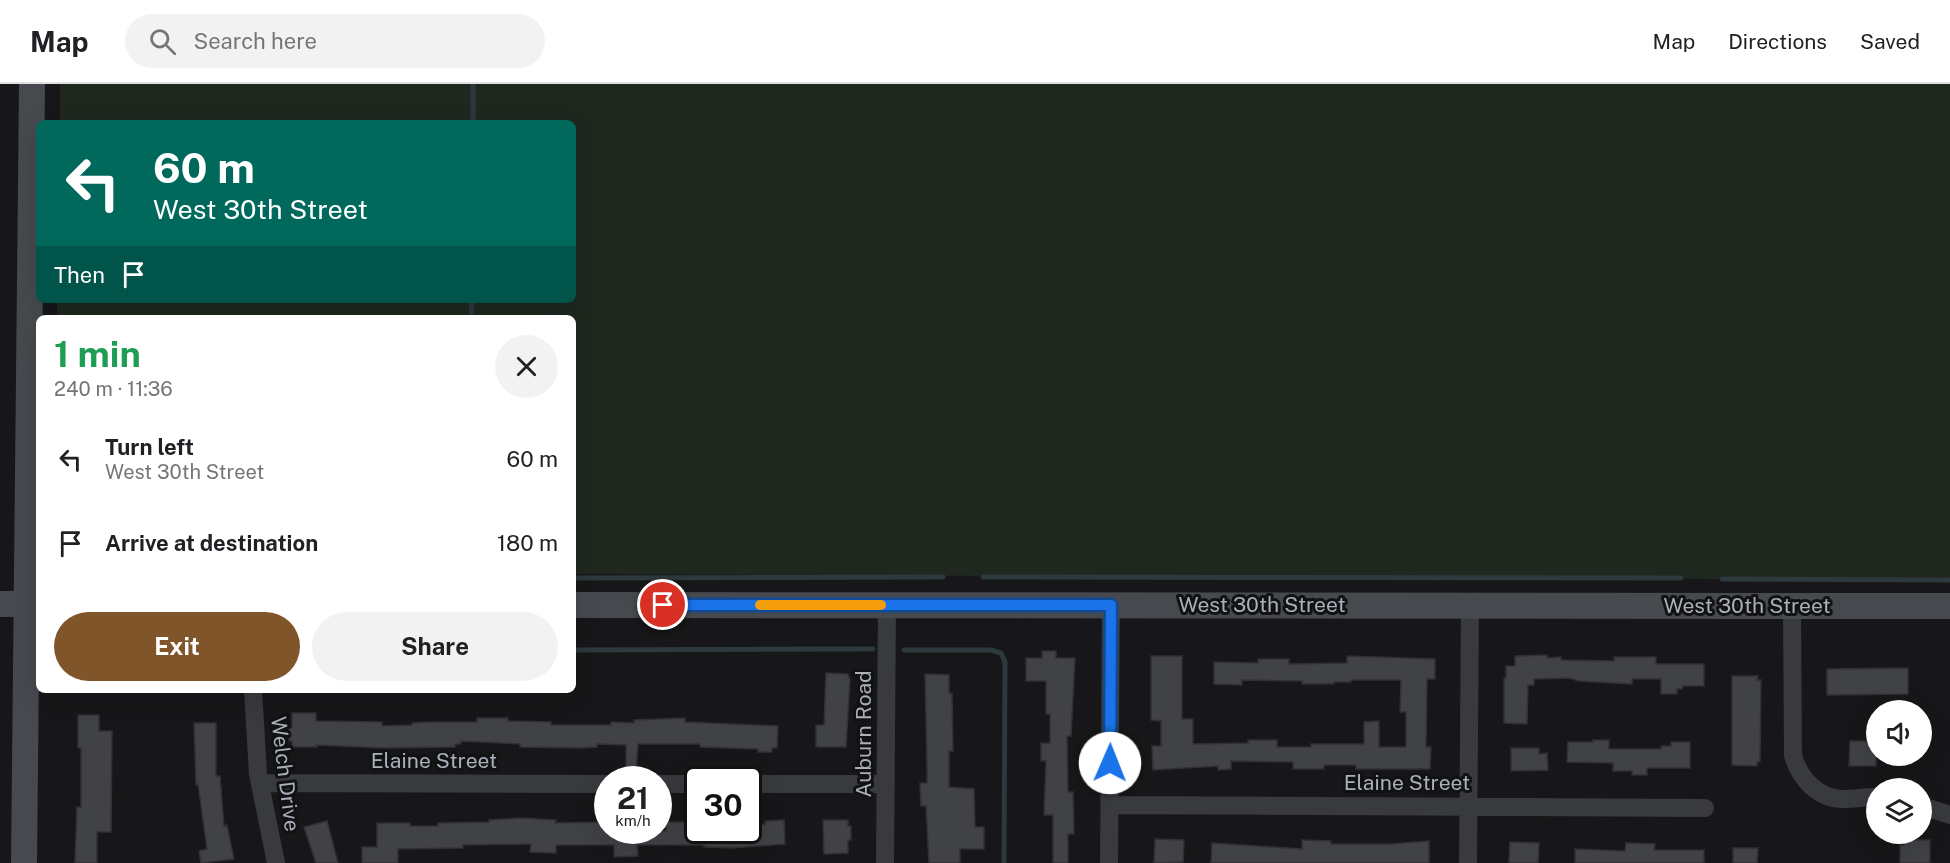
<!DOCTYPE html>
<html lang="en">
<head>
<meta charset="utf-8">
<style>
	:root { --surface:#fff; --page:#f2f2f2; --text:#202124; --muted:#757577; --line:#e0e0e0; --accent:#81552a }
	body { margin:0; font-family:"Public Sans",sans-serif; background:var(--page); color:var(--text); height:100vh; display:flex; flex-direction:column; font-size:22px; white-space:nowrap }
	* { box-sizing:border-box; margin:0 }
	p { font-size:20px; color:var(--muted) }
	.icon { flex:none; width:33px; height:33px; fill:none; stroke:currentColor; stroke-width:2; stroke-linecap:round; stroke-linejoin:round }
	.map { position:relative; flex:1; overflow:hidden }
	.drawer { position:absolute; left:36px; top:231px; width:540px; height:378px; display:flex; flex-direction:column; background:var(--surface); border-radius:9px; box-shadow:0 6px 24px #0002 }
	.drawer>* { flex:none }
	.hud { position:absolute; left:36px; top:36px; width:540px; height:183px; border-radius:9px; box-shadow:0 6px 24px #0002; background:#00695c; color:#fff; overflow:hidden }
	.tools { position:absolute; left:1866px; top:616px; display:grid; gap:12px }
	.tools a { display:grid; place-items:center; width:66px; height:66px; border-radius:50%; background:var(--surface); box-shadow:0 6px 24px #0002; font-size:30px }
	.speed { position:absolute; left:594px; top:682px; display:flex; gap:12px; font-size:30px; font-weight:700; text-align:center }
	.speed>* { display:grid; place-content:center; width:78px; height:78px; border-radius:50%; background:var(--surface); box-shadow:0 6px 24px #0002; line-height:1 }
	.speed small { font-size:15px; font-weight:400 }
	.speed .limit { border:3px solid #111; border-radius:9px; background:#fff; color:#111 }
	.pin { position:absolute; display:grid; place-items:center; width:51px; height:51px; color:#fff; margin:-26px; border:3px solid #fff; border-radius:50%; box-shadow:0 2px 6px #0007 }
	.me { position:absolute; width:66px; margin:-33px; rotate:1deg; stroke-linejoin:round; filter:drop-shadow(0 0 4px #0008) }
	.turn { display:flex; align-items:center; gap:21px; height:126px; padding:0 18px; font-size:27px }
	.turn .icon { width:78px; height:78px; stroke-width:2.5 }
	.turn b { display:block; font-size:42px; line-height:51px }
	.then { display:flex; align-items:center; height:57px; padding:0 18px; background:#0003; gap:12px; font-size:22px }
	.round { display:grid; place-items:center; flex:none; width:63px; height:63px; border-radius:32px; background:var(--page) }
	.head { display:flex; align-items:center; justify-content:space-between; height:102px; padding:0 18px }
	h1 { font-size:36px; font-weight:700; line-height:45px; color:#1e9e55 }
	.button { display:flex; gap:12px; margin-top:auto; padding:12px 18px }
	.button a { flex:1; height:69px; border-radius:36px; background:var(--accent); color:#fff; font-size:24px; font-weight:700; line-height:69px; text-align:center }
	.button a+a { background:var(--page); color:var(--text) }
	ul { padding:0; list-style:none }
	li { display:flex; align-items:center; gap:18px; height:84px; padding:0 18px }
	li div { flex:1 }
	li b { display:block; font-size:22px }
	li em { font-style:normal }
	header { display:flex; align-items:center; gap:36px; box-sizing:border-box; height:84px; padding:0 30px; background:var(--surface); border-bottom:2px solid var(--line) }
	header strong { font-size:28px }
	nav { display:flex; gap:33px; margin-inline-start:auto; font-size:21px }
	.search { width:420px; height:54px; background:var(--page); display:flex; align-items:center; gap:15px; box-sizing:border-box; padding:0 21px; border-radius:33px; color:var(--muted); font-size:22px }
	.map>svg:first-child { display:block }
	.green { fill:#1f271f }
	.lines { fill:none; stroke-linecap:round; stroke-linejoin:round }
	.stream { stroke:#2c393d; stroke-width:5 }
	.building { fill:#414246; stroke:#313135; stroke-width:1.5 }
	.street { stroke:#383a3e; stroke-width:18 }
	.secondary { stroke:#46494e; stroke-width:26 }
	.route-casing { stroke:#114b97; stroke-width:15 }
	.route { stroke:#1a73e8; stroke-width:10 }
	.slow { stroke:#f59e0b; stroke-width:10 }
	.labels { text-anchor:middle; stroke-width:6; stroke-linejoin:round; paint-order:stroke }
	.street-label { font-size:21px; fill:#a9b0b9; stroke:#121214 }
</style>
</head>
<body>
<header>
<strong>Map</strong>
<div class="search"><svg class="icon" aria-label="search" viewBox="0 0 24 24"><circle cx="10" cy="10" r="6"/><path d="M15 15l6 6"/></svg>Search here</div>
<nav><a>Map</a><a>Directions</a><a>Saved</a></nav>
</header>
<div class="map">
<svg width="1950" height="779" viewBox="0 0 1950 779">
	<rect width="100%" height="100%" fill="#171719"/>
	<path class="green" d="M 60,0 L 1950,0 L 1950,496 L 573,490 L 573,234 L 57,234 L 57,216 L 573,216 L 573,39 L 60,39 Z"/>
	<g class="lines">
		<path class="stream" d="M 473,39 L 473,0
			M 471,234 L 472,216
			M 983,493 L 1681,494
			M 573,494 L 943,493
			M 1722,495 L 1950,496
			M 573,566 L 873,565
			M 904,566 L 991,566 L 1001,569 L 1005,578 L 1004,779"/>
	</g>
	<path class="building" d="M 1042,567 L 1056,567 L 1056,574 L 1075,574 L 1071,652 L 1067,652 L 1068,708 L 1073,708 L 1074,750 L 1068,750 L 1068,779 L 1053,779 L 1053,731 L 1044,731 L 1046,677 L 1041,677 L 1041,659 L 1050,659 L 1050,630 L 1046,630 L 1046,597 L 1026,597 L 1026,574 L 1042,574 Z
		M 1547,571 L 1547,574 L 1561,573 L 1561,576 L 1614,577 L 1614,573 L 1656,573 L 1656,580 L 1704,580 L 1704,602 L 1683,602 L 1682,605 L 1677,605 L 1677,610 L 1661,610 L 1661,595 L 1632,595 L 1632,600 L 1578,597 L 1570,594 L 1534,595 L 1534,601 L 1528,601 L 1527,640 L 1504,639 L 1504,594 L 1506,594 L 1506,582 L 1515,582 L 1515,572 Z
		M 1151,572 L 1182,572 L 1182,635 L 1193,635 L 1193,660 L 1248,659 L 1248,656 L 1277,656 L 1277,663 L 1311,663 L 1311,660 L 1364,660 L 1364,638 L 1379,637 L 1379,663 L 1406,663 L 1406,628 L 1400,628 L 1401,596 L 1351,596 L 1351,598 L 1334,598 L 1334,600 L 1302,600 L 1302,597 L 1242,596 L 1242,601 L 1214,600 L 1214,578 L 1258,579 L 1258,575 L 1289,575 L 1289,580 L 1347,579 L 1347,572 L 1435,575 L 1435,595 L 1427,595 L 1426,663 L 1431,663 L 1430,685 L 1356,685 L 1356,681 L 1324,681 L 1324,685 L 1293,685 L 1293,678 L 1231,677 L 1231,685 L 1218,686 L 1218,682 L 1153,686 L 1152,662 L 1161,662 L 1161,637 L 1151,636 Z
		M 1908,584 L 1908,610 L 1827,611 L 1827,585 Z
		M 826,589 L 848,590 L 850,596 L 846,663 L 816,663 L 816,641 L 824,641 Z
		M 925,590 L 949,591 L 949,609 L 952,609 L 953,667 L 949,667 L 949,703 L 974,705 L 975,743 L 984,743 L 984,765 L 960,765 L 960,779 L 929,779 L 926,722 L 921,722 L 920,699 L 927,699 L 927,681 Z
		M 1732,592 L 1758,592 L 1757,596 L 1761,596 L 1760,678 L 1757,678 L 1757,682 L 1732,681 Z
		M 292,629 L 316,629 L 316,637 L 382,638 L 382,642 L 412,641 L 412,639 L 430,638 L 477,638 L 477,634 L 508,634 L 508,637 L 551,638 L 551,641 L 611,641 L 611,638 L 634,639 L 634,636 L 685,634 L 685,638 L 778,642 L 777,664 L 772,664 L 772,668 L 758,668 L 758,665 L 700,663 L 700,660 L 638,660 L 636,687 L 626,686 L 626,661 L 597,660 L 597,663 L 579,664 L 520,663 L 520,660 L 461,657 L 461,660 L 455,660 L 455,663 L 384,664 L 317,661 L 317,663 L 292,663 L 292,657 L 289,657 L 289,644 L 292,644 Z
		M 78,631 L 99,631 L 99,647 L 112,647 L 111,748 L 97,748 L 97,779 L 75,779 L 77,723 L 81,723 L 81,664 L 78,664 Z
		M 194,639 L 216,639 L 216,692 L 220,692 L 224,742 L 227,741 L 234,775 L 201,779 L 199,767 L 207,765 L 198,700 L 196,701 Z
		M 1593,656 L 1609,656 L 1609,665 L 1661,665 L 1661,662 L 1671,662 L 1671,658 L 1690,658 L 1690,684 L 1647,684 L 1647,691 L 1632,691 L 1632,687 L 1613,687 L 1613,679 L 1567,678 L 1568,658 L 1593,658 Z
		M 1850,657 L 1876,657 L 1876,682 L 1849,682 Z
		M 1511,664 L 1539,664 L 1539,670 L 1547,669 L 1548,686 L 1511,687 Z
		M 520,734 L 556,736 L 555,739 L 607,738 L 607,747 L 666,747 L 666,738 L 697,738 L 697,747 L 757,747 L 756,740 L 765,740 L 765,737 L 784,736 L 785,760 L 732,764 L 704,763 L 704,761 L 637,761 L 638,772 L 614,773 L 614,761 L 556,761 L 556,769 L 530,768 L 531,760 L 463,761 L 463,764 L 398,765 L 398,779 L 362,779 L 362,763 L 377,763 L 377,739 L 410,739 L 410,742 L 438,742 L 438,739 L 489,738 L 489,736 Z
		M 823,736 L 848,736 L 848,742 L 851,742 L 851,756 L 848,756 L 848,769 L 824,770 Z
		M 327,737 L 338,779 L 316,779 L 304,743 Z
		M 1155,755 L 1184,756 L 1183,778 L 1154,779 Z
		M 1302,756 L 1331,757 L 1331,760 L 1391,760 L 1429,757 L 1429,779 L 1211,779 L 1212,759 L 1302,765 Z
		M 1904,756 L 1930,756 L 1930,779 L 1900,779 L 1900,761 L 1904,761 Z
		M 1510,758 L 1539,759 L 1538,779 L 1509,779 Z
		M 1626,759 L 1655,760 L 1654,766 L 1704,766 L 1704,779 L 1575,779 L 1575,765 L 1625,767 Z
		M 1733,764 L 1758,764 L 1757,779 L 1733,779 Z"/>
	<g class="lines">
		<path class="street" d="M 1792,522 L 1793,671 C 1799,694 1818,715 1843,715 C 1854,715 1865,713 1876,713
			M 253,606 L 258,690 L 276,779
			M 260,699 L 608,700
			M 658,700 L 698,700
			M 748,700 L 886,700
			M 1109,721 L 1705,724
			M 1922,722 L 1950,731
			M 885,779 L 887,521
			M 1109,779 L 1111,521
			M 1468,779 L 1470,521"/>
		<path class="secondary" d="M 0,520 L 39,520
			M 573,521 L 1950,522
			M 24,779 L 32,0"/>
	</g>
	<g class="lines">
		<defs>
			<path id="route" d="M 663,521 L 1111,521 L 1110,679"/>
		</defs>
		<use href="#route" class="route-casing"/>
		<use href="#route" class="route"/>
		<path class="slow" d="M 760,521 L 881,521"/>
	</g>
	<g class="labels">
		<g class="street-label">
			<text x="1262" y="528">West 30th Street</text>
			<text x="1747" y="529">West 30th Street</text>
			<text transform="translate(864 650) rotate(-90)" y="7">Auburn Road</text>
			<text x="434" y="684">Elaine Street</text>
			<text transform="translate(285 690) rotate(83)" y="7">Welch Drive</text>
			<text x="1407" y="706">Elaine Street</text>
		</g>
	</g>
</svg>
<div class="tools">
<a><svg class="icon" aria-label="sound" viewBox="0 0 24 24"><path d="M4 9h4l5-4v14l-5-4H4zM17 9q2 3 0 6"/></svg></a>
<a><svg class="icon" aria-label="layers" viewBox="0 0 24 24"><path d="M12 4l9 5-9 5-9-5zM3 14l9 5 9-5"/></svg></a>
</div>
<div class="speed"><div>21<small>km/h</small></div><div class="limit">30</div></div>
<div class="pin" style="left:663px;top:521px;background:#d93025"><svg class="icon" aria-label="arrive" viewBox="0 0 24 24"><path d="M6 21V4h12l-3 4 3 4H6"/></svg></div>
<svg class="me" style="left:1110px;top:679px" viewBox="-20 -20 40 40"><circle r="19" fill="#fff"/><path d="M0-13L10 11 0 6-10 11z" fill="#1a73e8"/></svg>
<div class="hud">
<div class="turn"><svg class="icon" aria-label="left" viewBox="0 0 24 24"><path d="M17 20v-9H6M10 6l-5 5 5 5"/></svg><div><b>60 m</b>West 30th Street</div></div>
<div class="then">Then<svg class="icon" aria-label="arrive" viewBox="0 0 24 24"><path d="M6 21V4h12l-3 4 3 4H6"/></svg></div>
</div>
<section class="drawer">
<div class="head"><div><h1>1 min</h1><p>240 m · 11:36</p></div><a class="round"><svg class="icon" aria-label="close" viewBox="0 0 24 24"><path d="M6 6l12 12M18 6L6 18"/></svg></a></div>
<ul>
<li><svg class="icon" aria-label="left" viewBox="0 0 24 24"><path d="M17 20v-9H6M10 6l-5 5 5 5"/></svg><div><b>Turn left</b><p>West 30th Street</p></div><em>60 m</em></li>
<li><svg class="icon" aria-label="arrive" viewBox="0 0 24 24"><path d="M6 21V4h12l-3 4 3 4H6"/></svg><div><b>Arrive at destination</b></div><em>180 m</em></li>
</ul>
<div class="button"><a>Exit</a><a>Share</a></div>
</section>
</div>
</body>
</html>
